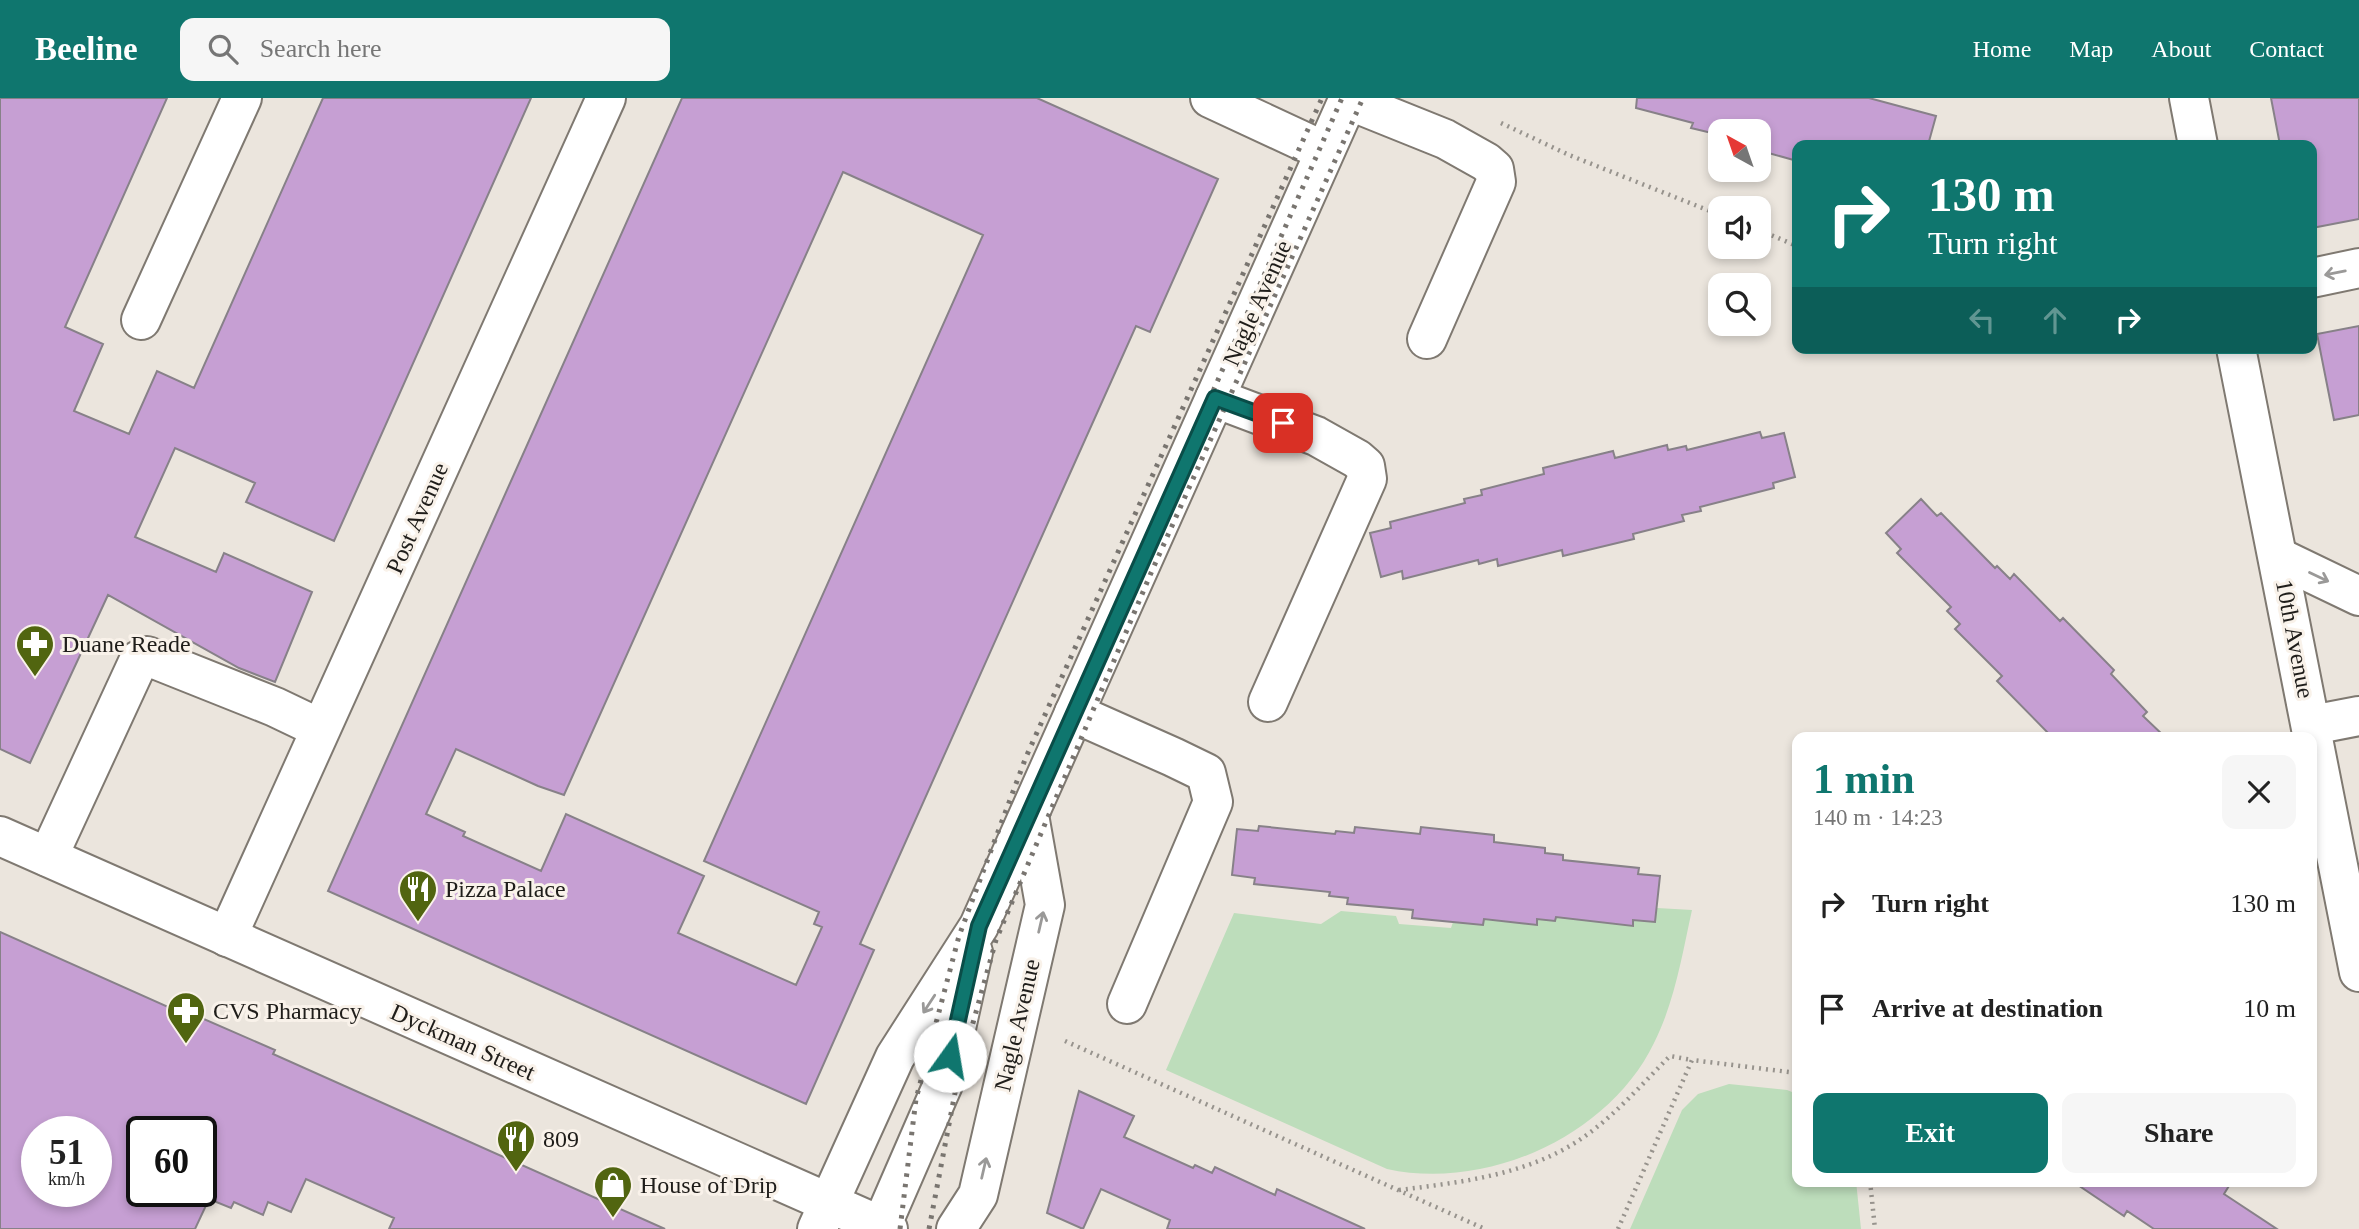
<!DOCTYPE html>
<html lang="en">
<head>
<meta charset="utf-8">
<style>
	:root { --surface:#fff; --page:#f6f6f6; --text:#222; --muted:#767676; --accent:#0f766e }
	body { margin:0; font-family:"Times New Roman",serif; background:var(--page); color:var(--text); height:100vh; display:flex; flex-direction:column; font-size:26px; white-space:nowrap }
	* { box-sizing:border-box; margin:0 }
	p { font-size:23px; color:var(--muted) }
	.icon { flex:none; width:38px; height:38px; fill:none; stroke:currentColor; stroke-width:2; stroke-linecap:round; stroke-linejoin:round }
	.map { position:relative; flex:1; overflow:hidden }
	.drawer { position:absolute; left:1792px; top:634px; width:525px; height:455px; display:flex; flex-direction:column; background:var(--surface); border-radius:14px; box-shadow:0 4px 10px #0003 }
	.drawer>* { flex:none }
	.top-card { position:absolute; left:1792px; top:42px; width:525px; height:214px; border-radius:14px; box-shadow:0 4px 10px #0003; background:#0f766e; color:#fff; overflow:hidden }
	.needle { width:46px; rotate:320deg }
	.tools { position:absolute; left:1708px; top:21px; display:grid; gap:14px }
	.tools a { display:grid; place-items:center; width:63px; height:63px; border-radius:14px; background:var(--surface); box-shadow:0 4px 10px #0003; font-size:35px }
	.speed { position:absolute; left:21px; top:1018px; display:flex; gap:14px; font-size:35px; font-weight:700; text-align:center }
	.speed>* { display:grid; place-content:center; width:91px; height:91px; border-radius:50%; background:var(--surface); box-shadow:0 4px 10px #0003; line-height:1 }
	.speed small { font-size:18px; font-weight:400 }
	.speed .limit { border:4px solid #111; border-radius:10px; background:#fff; color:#111 }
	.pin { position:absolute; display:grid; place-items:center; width:60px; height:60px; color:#fff; margin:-30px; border-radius:14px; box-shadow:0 4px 10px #0006 }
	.me { position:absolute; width:77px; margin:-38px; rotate:13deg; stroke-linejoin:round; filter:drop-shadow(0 0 5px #0008) }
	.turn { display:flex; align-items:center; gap:24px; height:147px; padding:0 21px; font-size:32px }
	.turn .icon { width:91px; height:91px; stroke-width:2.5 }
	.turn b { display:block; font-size:49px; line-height:60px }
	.lanes { display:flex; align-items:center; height:66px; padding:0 21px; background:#0003; justify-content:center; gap:35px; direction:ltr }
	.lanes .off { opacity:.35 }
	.round { display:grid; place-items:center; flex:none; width:74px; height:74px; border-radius:14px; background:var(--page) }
	.headline { display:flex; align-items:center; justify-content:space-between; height:119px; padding:0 21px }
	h1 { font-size:42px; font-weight:700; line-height:52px; color:var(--accent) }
	.button { display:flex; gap:14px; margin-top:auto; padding:14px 21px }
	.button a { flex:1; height:80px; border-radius:14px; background:var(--accent); color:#fff; font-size:28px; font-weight:700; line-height:80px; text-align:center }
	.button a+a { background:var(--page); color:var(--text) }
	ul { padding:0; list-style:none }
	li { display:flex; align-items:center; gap:21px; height:105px; padding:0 21px }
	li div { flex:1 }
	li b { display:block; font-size:26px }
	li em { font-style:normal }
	header { display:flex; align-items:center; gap:42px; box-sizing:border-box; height:98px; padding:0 35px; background:var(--accent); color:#fff }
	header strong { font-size:33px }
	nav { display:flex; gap:38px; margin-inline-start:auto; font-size:24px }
	.search { width:490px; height:63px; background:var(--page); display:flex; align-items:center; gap:18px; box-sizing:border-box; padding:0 24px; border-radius:14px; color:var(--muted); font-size:26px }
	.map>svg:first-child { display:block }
	.green { fill:#bdddbb }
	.building { fill:#c69fd3; stroke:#878188; stroke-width:2; fill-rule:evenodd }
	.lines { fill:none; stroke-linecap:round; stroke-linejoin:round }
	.minor-casing { stroke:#7f7971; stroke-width:42 }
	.major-casing { stroke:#7f7971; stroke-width:42 }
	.path { stroke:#97938d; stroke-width:4.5; stroke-dasharray:2 5; stroke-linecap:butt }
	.minor { stroke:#fff; stroke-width:38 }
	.major { stroke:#fff; stroke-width:38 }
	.rail { stroke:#797570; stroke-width:5; stroke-dasharray:3.5 7; stroke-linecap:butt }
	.oneway { stroke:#9a9998 }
	.route-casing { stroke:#0a4d48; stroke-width:18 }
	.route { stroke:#0f766e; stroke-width:12 }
	.labels { text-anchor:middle; stroke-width:6; stroke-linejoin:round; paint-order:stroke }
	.street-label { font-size:24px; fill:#1f1d1a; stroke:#f9f2ea }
	.poi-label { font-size:24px; fill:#1f1d1a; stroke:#f9f2ea; text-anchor:start }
</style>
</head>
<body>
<header>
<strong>Beeline</strong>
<div class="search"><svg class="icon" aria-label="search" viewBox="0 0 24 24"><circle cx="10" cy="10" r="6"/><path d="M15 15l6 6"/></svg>Search here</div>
<nav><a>Home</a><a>Map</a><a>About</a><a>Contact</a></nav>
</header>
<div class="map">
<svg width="2359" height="1131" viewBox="0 0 2359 1131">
	<rect width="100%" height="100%" fill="#ebe5dd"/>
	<path class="green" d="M 1657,810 L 1692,812 C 1682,857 1675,903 1654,945 C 1609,1038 1487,1093 1387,1071 L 1166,972 L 1234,815 L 1321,826 L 1341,813 L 1396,818 L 1399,826 L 1451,830 L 1453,824 L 1483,827 L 1484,821 L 1536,827 L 1537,821 L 1555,823 L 1556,819 L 1632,828 L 1633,822 L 1655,824 Z
		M 1729,986 L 1787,992 L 1797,996 L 1797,1083 L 1856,1083 L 1861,1131 L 1630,1131 L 1682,1012 L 1698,996 Z"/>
	<path class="building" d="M 0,0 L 167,0 L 65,229 L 103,246 L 74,313 L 129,336 L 157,273 L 194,290 L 323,0 L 531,0 L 334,443 L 246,404 L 255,385 L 175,350 L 135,439 L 216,474 L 224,455 L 312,494 L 275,584 L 239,570 L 108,497 L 30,665 L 0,651 Z
		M 682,0 L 1037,0 L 1218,81 L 1150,234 L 1136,228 L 1067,382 L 860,846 L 874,852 L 806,1006 L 328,793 ZM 843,74 L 983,137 L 704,763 L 819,814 L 814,826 L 822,829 L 796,887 L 678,835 L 704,778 L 566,716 L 541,773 L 463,738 L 465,734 L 426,716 L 456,651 L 538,688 L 564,697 Z
		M 1637,0 L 1869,0 L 1936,18 L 1928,47 L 1797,47 L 1797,63 L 1765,54 L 1766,50 L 1759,48 L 1759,33 L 1720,33 L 1720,37 L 1691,30 L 1693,25 L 1636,10 Z
		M 2271,0 L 2359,0 L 2359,121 L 2312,130 L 2312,47 L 2280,47 Z
		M 2359,228 L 2359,317 L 2334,322 L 2317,236 Z
		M 1760,334 L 1762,340 L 1784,335 L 1795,379 L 1773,385 L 1774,390 L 1700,409 L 1701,413 L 1682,417 L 1684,423 L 1633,436 L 1634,441 L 1563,458 L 1562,452 L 1498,468 L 1497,461 L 1479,466 L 1478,462 L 1403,481 L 1402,473 L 1381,479 L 1370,435 L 1391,430 L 1390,424 L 1465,405 L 1464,401 L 1482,397 L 1481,392 L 1544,376 L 1543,370 L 1613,353 L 1615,360 L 1667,347 L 1668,352 L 1686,348 L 1687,352 Z
		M 1921,401 L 1937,418 L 1941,415 L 1995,470 L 1997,468 L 2010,481 L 2014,476 L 2060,523 L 2063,520 L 2114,572 L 2111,576 L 2147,614 L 2143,618 L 2165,639 L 2052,639 L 1997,583 L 2002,578 L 1955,531 L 1960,526 L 1947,513 L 1951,509 L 1897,455 L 1901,451 L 1886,435 Z
		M 1259,728 L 1335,736 L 1336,733 L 1354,735 L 1355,729 L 1420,736 L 1421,729 L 1494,737 L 1494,744 L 1545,750 L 1545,755 L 1563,757 L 1563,762 L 1639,770 L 1638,776 L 1660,778 L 1655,824 L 1633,822 L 1633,828 L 1556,819 L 1555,823 L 1537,821 L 1537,827 L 1484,821 L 1483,827 L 1412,820 L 1413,812 L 1347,806 L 1348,800 L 1329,798 L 1330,794 L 1254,786 L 1255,780 L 1232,777 L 1237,731 L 1258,733 Z
		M 0,834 L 195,921 L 197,918 L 275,952 L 273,956 L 665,1131 L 389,1131 L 394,1120 L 306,1081 L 291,1114 L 268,1104 L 263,1117 L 234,1104 L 231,1110 L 209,1101 L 195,1131 L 0,1131 ZM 37,1034 L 96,1034 L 96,1094 L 37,1094 ZM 142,1034 L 201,1034 L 201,1094 L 142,1094 Z
		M 1079,993 L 1134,1018 L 1124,1039 L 1193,1070 L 1195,1067 L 1212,1075 L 1215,1069 L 1275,1097 L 1277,1091 L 1365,1131 L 1167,1131 L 1170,1122 L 1101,1091 L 1083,1131 L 1047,1115 Z
		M 2072,1083 L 2232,1083 L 2224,1096 L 2277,1131 L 2154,1131 L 2127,1113 L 2124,1118 Z"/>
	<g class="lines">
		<defs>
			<path id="minor" d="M 1210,0 L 1324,53
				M 1348,2 L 1445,41 L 1486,64 L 1494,71 L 1496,84 L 1427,241
				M 2312,180 L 2359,170
				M 141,222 L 242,0
				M 1215,300 L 1316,338 L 1357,361 L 1365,368 L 1367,381 L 1268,604
				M 2278,459 L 2359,498
				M 1074,615 L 1173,659 L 1206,675 L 1213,704 L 1127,906
				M 2312,627 L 2359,618
				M 48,759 L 139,562 L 147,558 L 275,609 L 321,631
				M 227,839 L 606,0"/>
			<path id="major" d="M 2189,0 L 2198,47
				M 2236,250 L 2359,874
				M 0,738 L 888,1131
				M 817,1131 L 895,959 L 979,828 L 1349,0
				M 880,1131 L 944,984 L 973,854
				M 956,1131 L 978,1097 L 1045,807 L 1029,717"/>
		</defs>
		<use href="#minor" class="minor-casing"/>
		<use href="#major" class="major-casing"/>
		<path class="path" d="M 1501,25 L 1569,57 L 1720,117
			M 1759,132 L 1797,148
			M 1065,943 L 1485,1131
			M 1870,1083 L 1875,1131
			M 1399,1092 C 1464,1084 1534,1076 1588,1036 C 1618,1014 1644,984 1670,958 L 1692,962
			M 1618,1131 L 1692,962 L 1797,975"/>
		<use href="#minor" class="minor"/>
		<use href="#major" class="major"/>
		<path class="rail" d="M 1182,382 L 1214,291 L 1342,0
			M 900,1131 L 916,1001 L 959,838 L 1026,659 L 1322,0
			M 929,1131 L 958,979 L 996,842 L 1151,475 L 1363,0"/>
	</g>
	<defs><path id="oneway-shaft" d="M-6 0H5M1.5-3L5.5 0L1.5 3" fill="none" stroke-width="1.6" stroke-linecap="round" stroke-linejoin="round" transform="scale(1.75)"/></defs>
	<g class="oneway">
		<use href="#oneway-shaft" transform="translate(2335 175) rotate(169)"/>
		<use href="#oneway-shaft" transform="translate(2319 479) rotate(25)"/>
		<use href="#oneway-shaft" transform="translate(1041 824) rotate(-77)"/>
		<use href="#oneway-shaft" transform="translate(929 906) rotate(123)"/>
		<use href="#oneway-shaft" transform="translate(984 1070) rotate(-77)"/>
	</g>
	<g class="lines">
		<defs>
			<path id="route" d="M 950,958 L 979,828 L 1215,300 L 1283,325"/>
		</defs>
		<use href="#route" class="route-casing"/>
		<use href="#route" class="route"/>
	</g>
	<defs>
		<symbol id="pharmacy-pin" viewBox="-11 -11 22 30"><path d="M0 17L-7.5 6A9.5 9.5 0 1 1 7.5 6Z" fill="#516510" stroke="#f9f2ea"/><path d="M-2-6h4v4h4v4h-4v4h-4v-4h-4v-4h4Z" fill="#fff"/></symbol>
		<symbol id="restaurant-pin" viewBox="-11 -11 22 30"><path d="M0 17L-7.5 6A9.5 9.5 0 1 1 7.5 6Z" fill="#516510" stroke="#f9f2ea"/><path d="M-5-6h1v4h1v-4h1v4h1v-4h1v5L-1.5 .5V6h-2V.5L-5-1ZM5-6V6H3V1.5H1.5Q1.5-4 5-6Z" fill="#fff"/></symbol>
		<symbol id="shop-pin" viewBox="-11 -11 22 30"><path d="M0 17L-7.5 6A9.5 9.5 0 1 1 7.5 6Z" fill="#516510" stroke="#f9f2ea"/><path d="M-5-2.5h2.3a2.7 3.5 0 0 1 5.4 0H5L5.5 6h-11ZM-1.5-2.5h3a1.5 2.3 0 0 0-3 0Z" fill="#fff"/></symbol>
	</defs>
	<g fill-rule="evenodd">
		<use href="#pharmacy-pin" x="13" y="524" width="44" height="60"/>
		<use href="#restaurant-pin" x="396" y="769" width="44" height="60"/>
		<use href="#pharmacy-pin" x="164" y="891" width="44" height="60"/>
		<use href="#restaurant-pin" x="494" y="1019" width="44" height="60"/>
		<use href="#shop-pin" x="591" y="1065" width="44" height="60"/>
	</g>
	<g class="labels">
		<g class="street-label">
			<text transform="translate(1257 205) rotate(-66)" y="8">Nagle Avenue</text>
			<text transform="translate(417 420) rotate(-66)" y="8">Post Avenue</text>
			<text transform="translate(2295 541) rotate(79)" y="8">10th Avenue</text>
			<text transform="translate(1017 927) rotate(-77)" y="8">Nagle Avenue</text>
			<text transform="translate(463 944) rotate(24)" y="8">Dyckman Street</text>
		</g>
		<g class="poi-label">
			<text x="62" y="554">Duane Reade</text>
			<text x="445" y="799">Pizza Palace</text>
			<text x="213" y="921">CVS Pharmacy</text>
			<text x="543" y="1049">809</text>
			<text x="640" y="1095">House of Drip</text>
		</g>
	</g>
</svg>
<div class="tools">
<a><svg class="needle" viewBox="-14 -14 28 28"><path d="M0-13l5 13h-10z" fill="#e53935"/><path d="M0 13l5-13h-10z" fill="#767676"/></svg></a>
<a><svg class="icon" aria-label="sound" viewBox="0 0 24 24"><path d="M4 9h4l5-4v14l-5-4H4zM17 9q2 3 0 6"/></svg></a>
<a><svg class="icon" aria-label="search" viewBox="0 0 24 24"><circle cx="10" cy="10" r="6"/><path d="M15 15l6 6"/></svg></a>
</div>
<div class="speed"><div>51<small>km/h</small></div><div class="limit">60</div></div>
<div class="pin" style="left:1283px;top:325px;background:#d93025"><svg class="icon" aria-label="arrive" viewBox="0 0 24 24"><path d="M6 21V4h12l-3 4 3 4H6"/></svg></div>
<svg class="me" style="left:950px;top:958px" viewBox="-20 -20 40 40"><circle r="19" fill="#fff"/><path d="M0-13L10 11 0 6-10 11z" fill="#0f766e"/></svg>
<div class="top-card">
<div class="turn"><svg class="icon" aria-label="right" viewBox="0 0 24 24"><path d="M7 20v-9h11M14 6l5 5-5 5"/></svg><div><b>130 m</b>Turn right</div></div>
<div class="lanes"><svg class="icon off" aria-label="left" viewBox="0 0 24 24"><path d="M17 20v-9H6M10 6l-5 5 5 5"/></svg><svg class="icon off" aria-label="ahead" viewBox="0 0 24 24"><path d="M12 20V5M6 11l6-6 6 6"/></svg><svg class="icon" aria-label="right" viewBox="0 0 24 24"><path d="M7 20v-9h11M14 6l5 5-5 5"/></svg></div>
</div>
<section class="drawer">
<div class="headline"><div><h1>1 min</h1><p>140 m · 14:23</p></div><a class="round"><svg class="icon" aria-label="close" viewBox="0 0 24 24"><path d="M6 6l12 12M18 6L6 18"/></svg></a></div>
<ul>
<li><svg class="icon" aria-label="right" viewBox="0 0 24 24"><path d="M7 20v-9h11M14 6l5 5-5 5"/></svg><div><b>Turn right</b></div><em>130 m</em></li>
<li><svg class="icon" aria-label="arrive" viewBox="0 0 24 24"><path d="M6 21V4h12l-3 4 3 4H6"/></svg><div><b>Arrive at destination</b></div><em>10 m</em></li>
</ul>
<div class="button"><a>Exit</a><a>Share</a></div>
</section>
</div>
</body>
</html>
